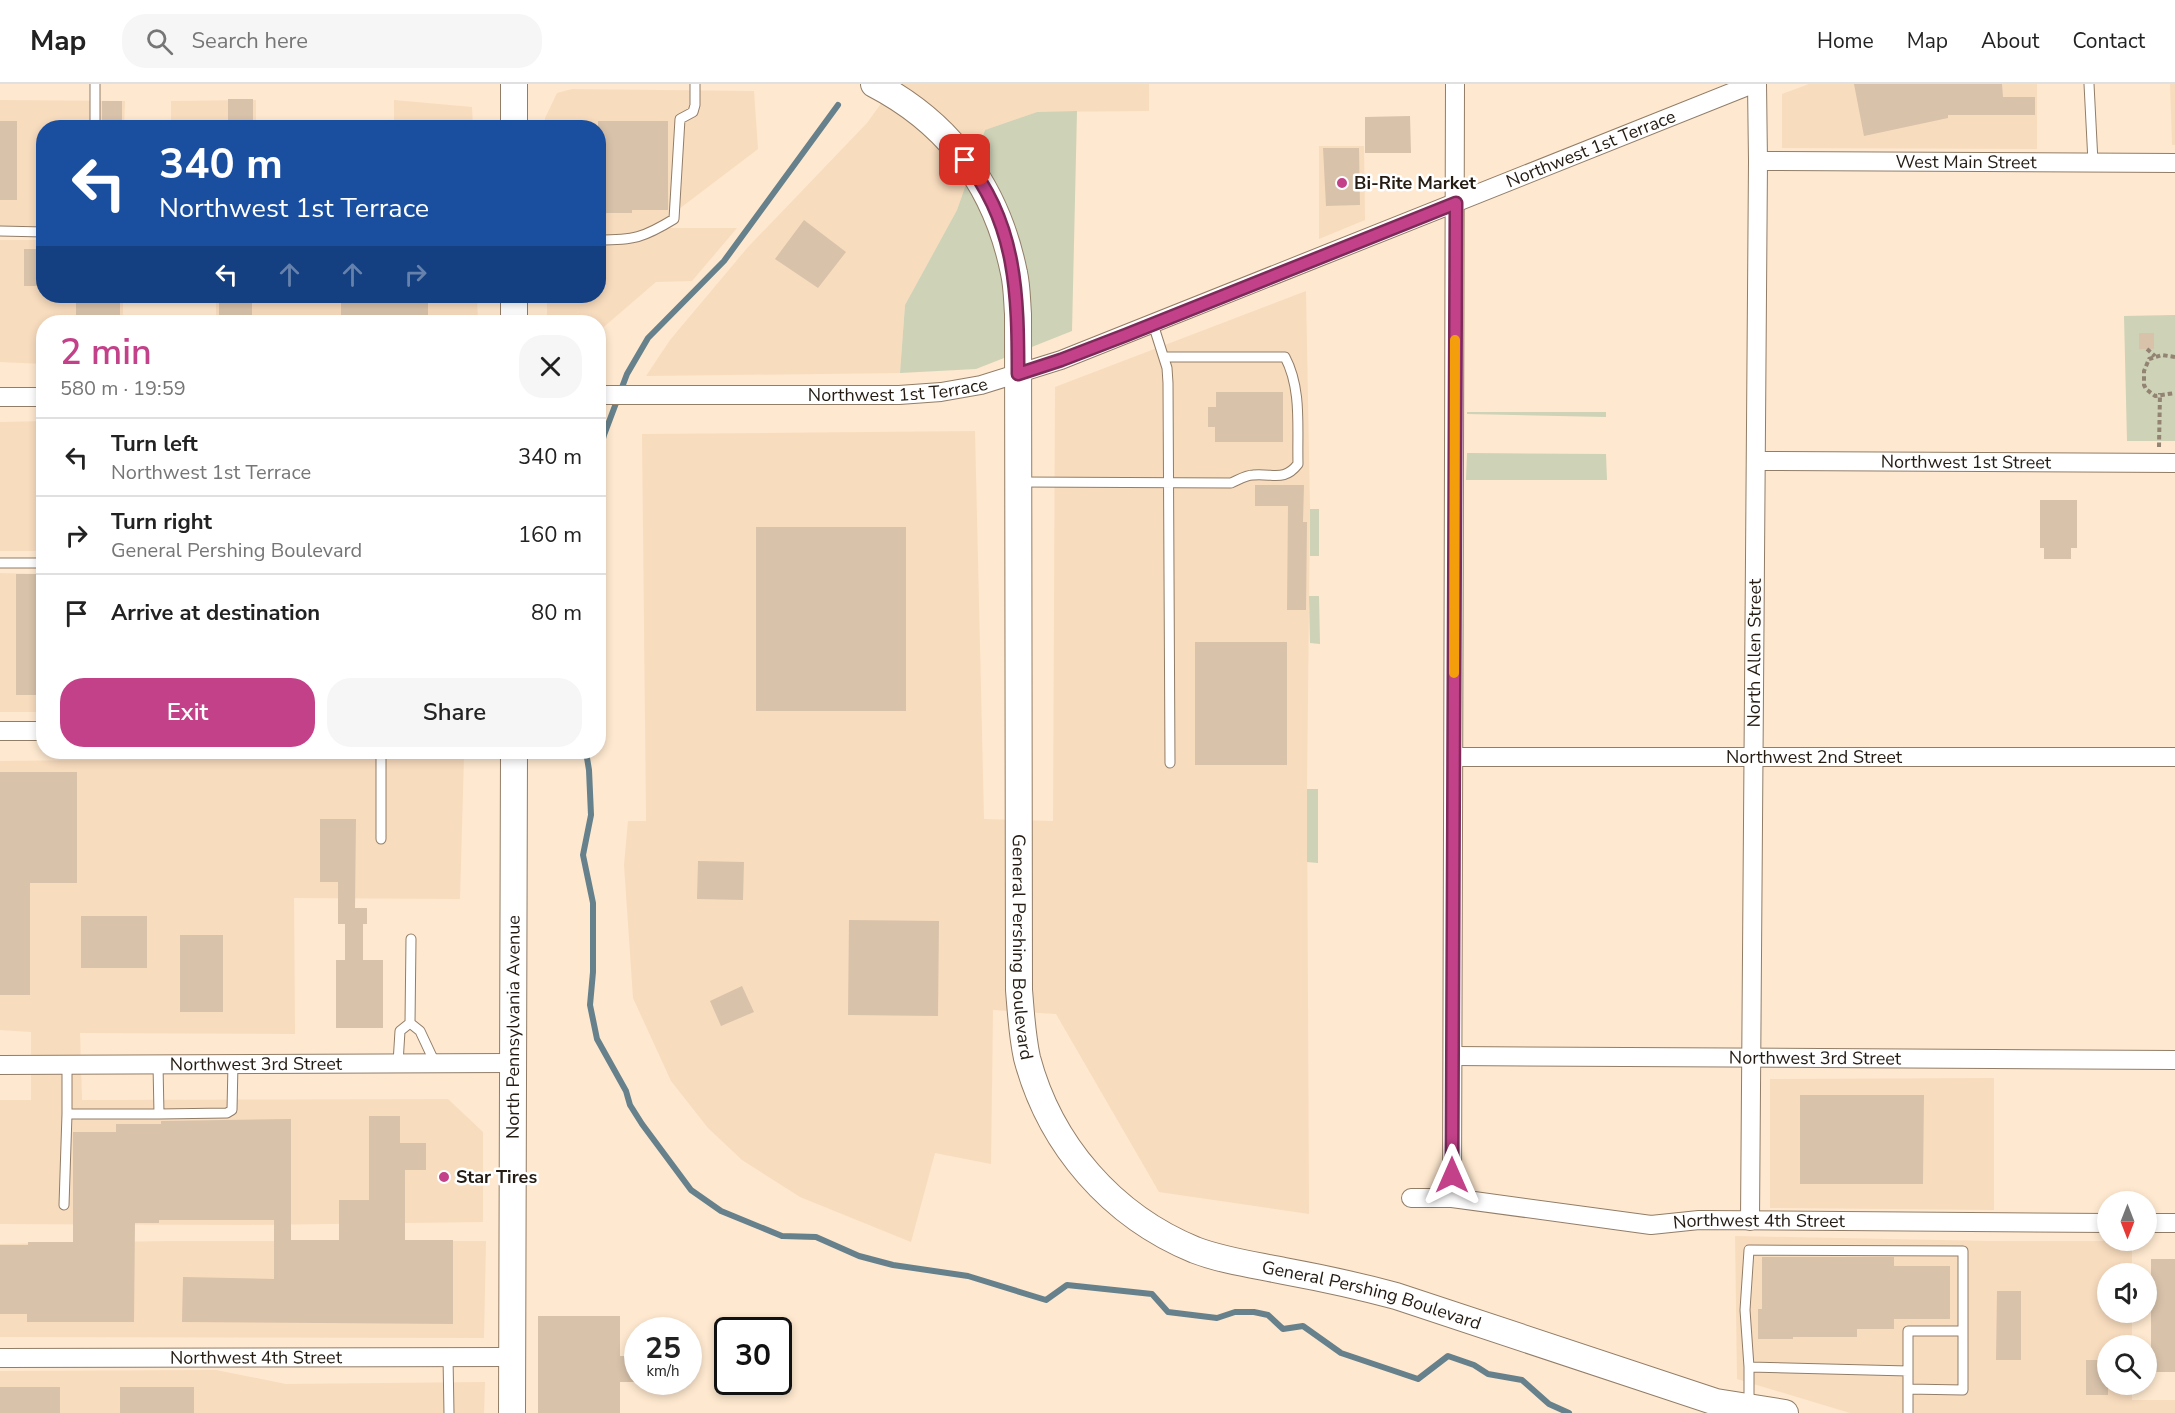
<!DOCTYPE html>
<html lang="en">
<head>
<meta charset="utf-8">
<style>
	:root { --surface:#fff; --page:#f6f6f6; --text:#222; --muted:#767676; --line:#e0e0e0; --accent:#c24189 }
	body { margin:0; font-family:"Nunito Sans",sans-serif; background:var(--page); color:var(--text); height:100vh; display:flex; flex-direction:column; font-size:22px; white-space:nowrap }
	* { box-sizing:border-box; margin:0 }
	p { font-size:20px; color:var(--muted) }
	.icon { flex:none; width:33px; height:33px; fill:none; stroke:currentColor; stroke-width:2; stroke-linecap:round; stroke-linejoin:round }
	.map { position:relative; flex:1; overflow:hidden }
	.details { position:absolute; left:36px; top:231px; width:570px; height:444px; display:flex; flex-direction:column; background:var(--surface); border-radius:24px; box-shadow:0 3px 9px #0003 }
	.details>* { flex:none }
	.banner { position:absolute; left:36px; top:36px; width:570px; height:183px; border-radius:24px; box-shadow:0 3px 9px #0003; background:#1a4fa0; color:#fff; overflow:hidden }
	.needle { width:39px; rotate:180deg }
	.controls { position:absolute; left:2097px; top:1107px; display:grid; gap:12px }
	.controls a { display:grid; place-items:center; width:60px; height:60px; border-radius:50%; background:var(--surface); box-shadow:0 3px 9px #0003; font-size:30px }
	.speed { position:absolute; left:624px; top:1233px; display:flex; gap:12px; font-size:30px; font-weight:700; text-align:center }
	.speed>* { display:grid; place-content:center; width:78px; height:78px; border-radius:50%; background:var(--surface); box-shadow:0 3px 9px #0003; line-height:1 }
	.speed small { font-size:15px; font-weight:400 }
	.speed .limit { border:3px solid #111; border-radius:9px; background:#fff; color:#111 }
	.pin { position:absolute; display:grid; place-items:center; width:51px; height:51px; color:#fff; margin:-26px; border-radius:12px; box-shadow:0 3px 9px #0006 }
	.me { position:absolute; width:66px; margin:-33px; rotate:0deg; stroke-linejoin:round; filter:drop-shadow(0 0 4px #0008) }
	.turn { display:flex; align-items:center; gap:21px; height:126px; padding:0 24px; font-size:27px }
	.turn .icon { width:78px; height:78px; stroke-width:2.5 }
	.turn b { display:block; font-size:42px; line-height:51px }
	.lanes { display:flex; align-items:center; height:57px; padding:0 24px; background:#0003; justify-content:center; gap:30px; direction:ltr }
	.lanes .off { opacity:.35 }
	.round { display:grid; place-items:center; flex:none; width:63px; height:63px; border-radius:24px; background:var(--page) }
	.head { display:flex; align-items:center; justify-content:space-between; height:102px; padding:0 24px }
	h1 { font-size:36px; font-weight:600; line-height:45px; color:var(--accent) }
	.action { display:flex; gap:12px; margin-top:auto; padding:12px 24px }
	.action a { flex:1; height:69px; border-radius:24px; background:var(--accent); color:#fff; font-size:24px; font-weight:600; line-height:69px; text-align:center }
	.action a+a { background:var(--page); color:var(--text) }
	ul { padding:0; list-style:none }
	li { display:flex; align-items:center; gap:18px; height:78px; padding:0 24px; border-top:2px solid var(--line) }
	li div { flex:1 }
	li b { display:block; font-size:22px }
	li em { font-style:normal }
	header { display:flex; align-items:center; gap:36px; box-sizing:border-box; height:84px; padding:0 30px; background:var(--surface); border-bottom:2px solid var(--line) }
	header strong { font-size:28px }
	nav { display:flex; gap:33px; margin-inline-start:auto; font-size:21px }
	.search { width:420px; height:54px; background:var(--page); display:flex; align-items:center; gap:15px; box-sizing:border-box; padding:0 21px; border-radius:24px; color:var(--muted); font-size:22px }
	.map>svg:first-child { display:block }
	.built { fill:#f8dcbe }
	.green { fill:#ced2b7 }
	.lines { fill:none; stroke-linecap:round; stroke-linejoin:round }
	.stream { stroke:#66818b; stroke-width:6 }
	.building { fill:#d8c2aa }
	.service-casing { stroke:#927d67; stroke-width:11 }
	.minor-casing { stroke:#927d67; stroke-width:20 }
	.secondary-casing { stroke:#927d67; stroke-width:28 }
	.path { stroke:#928372; stroke-width:4; stroke-dasharray:4.5 3; stroke-linecap:butt }
	.service { stroke:#fff; stroke-width:9 }
	.minor { stroke:#fff; stroke-width:18 }
	.secondary { stroke:#fff; stroke-width:26 }
	.route-casing { stroke:#7e2a59; stroke-width:15 }
	.route { stroke:#c24189; stroke-width:10 }
	.slow { stroke:#f59e0b; stroke-width:10 }
	.poi-dot { fill:#c24189; stroke:#fff; stroke-width:2 }
	.labels { text-anchor:middle; stroke-width:5; stroke-linejoin:round; paint-order:stroke }
	.street-label { font-size:18px; fill:#241c13; stroke:#fff }
	.poi-label { font-size:18px; font-weight:bold; fill:#241c13; stroke:#fff; text-anchor:start }
</style>
</head>
<body>
<header>
<strong>Map</strong>
<div class="search"><svg class="icon" aria-label="search" viewBox="0 0 24 24"><circle cx="10" cy="10" r="6"/><path d="M15 15l6 6"/></svg>Search here</div>
<nav><a>Home</a><a>Map</a><a>About</a><a>Contact</a></nav>
</header>
<div class="map">
<svg width="2175" height="1329" viewBox="0 0 2175 1329">
	<rect width="100%" height="100%" fill="#fee8cf"/>
	<path class="built" d="M 895,0 L 1149,0 L 1149,27 L 1037,28 L 985,46 L 957,126 L 905,221 L 900,289 L 646,292 L 670,256 L 748,163 L 867,39 Z
		M 1809,0 L 2037,0 L 2037,65 L 1782,64 L 1782,10 Z
		M 2170,0 L 2175,0 L 2175,61 L 2172,61 Z
		M 572,5 L 754,7 L 758,65 L 654,144 L 737,144 L 692,197 L 656,198 L 599,247 L 598,238 L 547,238 L 547,212 L 598,212 L 598,44 L 545,43 L 545,34 L 557,9 Z
		M 0,16 L 125,17 L 124,43 L 44,44 L 43,143 L 0,142 Z
		M 256,16 L 256,43 L 171,44 L 171,17 Z
		M 394,16 L 472,23 L 473,43 L 394,43 Z
		M 1319,62 L 1364,62 L 1365,136 L 1319,155 Z
		M 0,156 L 43,156 L 44,212 L 123,212 L 123,238 L 44,238 L 43,280 L 0,278 Z
		M 1306,207 L 1310,425 L 1307,705 L 1309,1130 L 1159,1108 L 1056,930 L 993,926 L 991,1080 L 935,1069 L 911,1158 L 800,1113 L 742,1076 L 708,1044 L 671,997 L 633,914 L 624,781 L 628,737 L 646,737 L 642,350 L 975,347 L 984,735 L 1053,737 L 1055,303 Z
		M 216,212 L 477,212 L 478,238 L 216,238 Z
		M 43,337 L 43,467 L 0,467 L 0,338 Z
		M 0,489 L 43,490 L 43,628 L 0,628 Z
		M 464,672 L 460,815 L 294,814 L 295,950 L 80,949 L 82,1016 L 448,1015 L 483,1048 L 483,1138 L 246,1141 L 0,1140 L 0,1016 L 31,1016 L 31,948 L 0,946 L 0,677 Z
		M 1994,994 L 1994,1126 L 1770,1124 L 1770,995 Z
		M 1735,1152 L 1989,1157 L 2132,1157 L 2132,1189 L 2108,1190 L 2108,1228 L 2132,1229 L 2132,1261 L 2108,1262 L 2108,1300 L 2132,1301 L 2132,1316 L 2175,1316 L 2175,1329 L 1850,1329 L 1737,1295 Z
		M 168,1157 L 486,1157 L 484,1254 L 0,1253 L 0,1160 Z
		M 216,1286 L 286,1300 L 485,1298 L 484,1329 L 0,1329 L 0,1287 Z"/>
	<path class="green" d="M 1077,27 L 1072,247 L 976,285 L 900,289 L 905,221 L 957,126 L 985,46 L 1037,28 Z
		M 2175,231 L 2175,357 L 2127,357 L 2124,232 Z
		M 1467,328 L 1606,328 L 1606,333 L 1467,330 Z
		M 1467,369 L 1606,370 L 1607,396 L 1466,396 Z
		M 1310,425 L 1319,425 L 1319,472 L 1310,472 Z
		M 1309,512 L 1319,512 L 1320,560 L 1310,559 Z
		M 1307,705 L 1318,705 L 1318,779 L 1307,778 Z"/>
	<g class="lines">
		<path class="stream" d="M 598,373 L 604,351 L 627,290 L 648,254 L 724,177 L 838,21
			M 598,507 L 601,517 L 600,587 L 598,596
			M 586,668 L 589,686 L 591,731 L 583,771 L 593,819 L 593,888 L 590,921 L 597,955 L 626,1007 L 630,1021 L 642,1040 L 691,1106 L 721,1127 L 782,1152 L 816,1153 L 859,1172 L 893,1181 L 968,1192 L 1046,1216 L 1067,1201 L 1152,1210 L 1168,1228 L 1217,1234 L 1235,1228 L 1254,1228 L 1268,1231 L 1283,1245 L 1303,1242 L 1341,1269 L 1418,1295 L 1448,1272 L 1474,1281 L 1488,1290 L 1522,1296 L 1549,1320 L 1569,1329"/>
	</g>
	<path class="building" d="M 1854,0 L 2002,0 L 2003,13 L 2035,13 L 2035,31 L 1948,31 L 1948,34 L 1864,52 Z
		M 228,15 L 253,15 L 253,44 L 228,44 Z
		M 102,17 L 122,17 L 122,44 L 102,44 Z
		M 1410,32 L 1411,69 L 1365,69 L 1365,33 Z
		M 0,37 L 17,37 L 17,116 L 0,116 Z
		M 598,37 L 668,37 L 668,126 L 632,126 L 632,129 L 598,129 Z
		M 1323,64 L 1359,64 L 1360,121 L 1326,122 Z
		M 804,136 L 846,168 L 818,204 L 775,175 Z
		M 24,165 L 43,165 L 43,202 L 24,202 Z
		M 76,212 L 120,212 L 120,238 L 76,238 Z
		M 219,212 L 252,212 L 252,238 L 219,238 Z
		M 341,212 L 428,212 L 428,238 L 341,238 Z
		M 2139,249 L 2154,249 L 2154,265 L 2139,265 Z
		M 1216,308 L 1283,308 L 1283,358 L 1215,358 L 1215,343 L 1208,343 L 1208,323 L 1216,323 Z
		M 1255,401 L 1304,401 L 1303,438 L 1307,438 L 1306,526 L 1287,526 L 1288,422 L 1255,422 Z
		M 2040,416 L 2077,416 L 2077,464 L 2071,464 L 2071,475 L 2044,475 L 2044,464 L 2040,464 Z
		M 756,443 L 906,443 L 906,627 L 756,627 Z
		M 16,490 L 44,490 L 44,611 L 16,611 Z
		M 1195,558 L 1287,558 L 1287,681 L 1195,681 Z
		M 0,688 L 77,688 L 77,799 L 30,799 L 30,911 L 0,911 Z
		M 320,735 L 356,735 L 355,824 L 367,824 L 367,840 L 363,840 L 363,876 L 383,876 L 383,944 L 336,944 L 336,876 L 345,876 L 345,840 L 338,840 L 338,798 L 320,798 Z
		M 698,777 L 744,778 L 743,816 L 697,815 Z
		M 81,832 L 147,832 L 147,884 L 81,884 Z
		M 849,836 L 939,837 L 938,932 L 848,931 Z
		M 180,851 L 223,851 L 223,928 L 180,928 Z
		M 742,902 L 754,928 L 721,942 L 710,917 Z
		M 1800,1011 L 1924,1011 L 1923,1100 L 1800,1100 Z
		M 369,1032 L 400,1032 L 400,1059 L 426,1059 L 426,1086 L 405,1086 L 405,1156 L 453,1156 L 453,1240 L 182,1238 L 183,1193 L 274,1195 L 274,1136 L 159,1136 L 159,1139 L 135,1139 L 134,1238 L 27,1238 L 27,1230 L 0,1230 L 0,1161 L 28,1161 L 28,1158 L 73,1158 L 73,1048 L 116,1048 L 116,1040 L 161,1040 L 161,1037 L 291,1035 L 291,1156 L 339,1156 L 339,1116 L 369,1116 Z
		M 1762,1173 L 1894,1173 L 1894,1182 L 1950,1182 L 1950,1235 L 1894,1235 L 1894,1245 L 1857,1245 L 1857,1253 L 1793,1253 L 1793,1255 L 1758,1255 L 1758,1225 L 1762,1225 Z
		M 2151,1175 L 2175,1175 L 2175,1288 L 2151,1288 Z
		M 1997,1207 L 2021,1207 L 2021,1276 L 1996,1276 Z
		M 538,1232 L 620,1232 L 620,1272 L 638,1272 L 638,1298 L 620,1298 L 620,1329 L 538,1329 Z
		M 2086,1276 L 2108,1276 L 2108,1311 L 2086,1311 Z
		M 0,1303 L 60,1303 L 60,1329 L 0,1329 Z
		M 120,1303 L 194,1303 L 194,1329 L 120,1329 Z"/>
	<g class="lines">
		<defs>
			<path id="service" d="M 95,0 L 95,44
				M 2089,0 L 2093,78
				M 0,147 L 44,148
				M 598,156 C 634,156 643,154 674,135 L 680,35 L 693,28 L 695,21 L 695,0
				M 1153,240 L 1167,284 L 1168,299 L 1170,679
				M 1021,398 L 1231,399 C 1238,396 1246,391 1253,391 C 1273,389 1284,398 1298,380 C 1297,344 1302,305 1285,273 L 1164,273
				M 0,479 L 44,479
				M 381,668 L 381,755
				M 410,939 L 411,855
				M 398,979 L 400,947 L 410,939 L 420,947 L 435,979
				M 67,981 L 67,1030 L 159,1030
				M 158,981 L 159,1030 L 227,1029 L 232,1026 L 233,980
				M 64,1121 L 67,1030
				M 448,1273 L 449,1329
				M 1749,1283 L 1745,1226 L 1749,1166 L 1963,1167 L 1963,1306 L 1908,1305
				M 1908,1287 L 1908,1247 L 1963,1247
				M 1749,1321 L 1749,1283 L 1908,1287 L 1908,1329"/>
			<g id="minor">
				<path id="s1" d="M 1758,77 L 2175,79"/>
				<path id="s2" d="M 598,311 L 899,311 L 941,308 L 981,301 L 1061,276 L 1753,0"/>
				<path d="M 0,313 L 44,313"/>
				<path id="s3" d="M 1756,377 L 2175,379"/>
				<path d="M 0,647 L 44,647"/>
				<path id="s4" d="M 1454,673 L 2175,673"/>
				<path id="s5" d="M 1453,972 L 2175,976"/>
				<path id="s6" d="M 0,981 L 513,979"/>
				<path id="s7" d="M 1411,1114 L 1452,1114 L 1651,1141 L 1699,1136 L 2108,1139"/>
				<path d="M 1452,1114 L 1455,0"/>
				<path id="s8" d="M 1750,1137 L 1758,77 L 1757,0"/>
				<path d="M 2146,1139 L 2175,1139"/>
				<path id="s9" d="M 0,1274 L 512,1273"/>
			</g>
			<g id="secondary">
				<path d="M 514,0 L 514,44"/>
				<path id="s10" d="M 874,0 C 951,40 997,105 1014,189 C 1017,202 1017,217 1018,230 L 1019,906 C 1021,929 1022,951 1027,974 C 1050,1061 1112,1132 1195,1166 C 1224,1177 1255,1181 1284,1187 C 1322,1194 1359,1202 1396,1212 L 1716,1318 L 1785,1329"/>
				<path d="M 514,238 L 514,212"/>
				<path id="s11" d="M 512,1329 L 514,668"/>
			</g>
		</defs>
		<use href="#service" class="service-casing"/>
		<use href="#minor" class="minor-casing"/>
		<use href="#secondary" class="secondary-casing"/>
		<path class="path" d="M 2147,265 L 2155,272
			M 2175,273 L 2162,271 L 2149,275 L 2144,287 L 2144,301 L 2146,305 L 2155,312 L 2175,309
			M 2159,363 L 2160,309"/>
		<use href="#service" class="service"/>
		<use href="#minor" class="minor"/>
		<use href="#secondary" class="secondary"/>
	</g>
	<g class="lines">
		<defs>
			<path id="route" d="M 965,76 C 1017,139 1018,213 1018,290 L 1061,276 L 1126,251 L 1456,119 L 1452,1091"/>
		</defs>
		<use href="#route" class="route-casing"/>
		<use href="#route" class="route"/>
		<path class="slow" d="M 1454,589 L 1455,256"/>
	</g>
	<g class="poi-dot">
		<circle cx="1342" cy="99" r="6"/>
		<circle cx="444" cy="1093" r="6"/>
	</g>
	<g class="labels">
		<g class="street-label">
			<text dy="6" stroke="none"><textPath href="#s2" startOffset="1038">Northwest 1st Terrace</textPath></text>
			<text dy="6" stroke="none"><textPath href="#s1" startOffset="208">West Main Street</textPath></text>
			<text dy="6" stroke="none"><textPath href="#s2" startOffset="300">Northwest 1st Terrace</textPath></text>
			<text dy="6" stroke="none"><textPath href="#s3" startOffset="210">Northwest 1st Street</textPath></text>
			<text dy="6" stroke="none"><textPath href="#s8" startOffset="568">North Allen Street</textPath></text>
			<text dy="6" stroke="none"><textPath href="#s4" startOffset="360">Northwest 2nd Street</textPath></text>
			<text dy="6" stroke="none"><textPath href="#s10" startOffset="918">General Pershing Boulevard</textPath></text>
			<text dy="6" stroke="none"><textPath href="#s11" startOffset="386">North Pennsylvania Avenue</textPath></text>
			<text dy="6" stroke="none"><textPath href="#s5" startOffset="362">Northwest 3rd Street</textPath></text>
			<text dy="6" stroke="none"><textPath href="#s6" startOffset="256">Northwest 3rd Street</textPath></text>
			<text dy="6" stroke="none"><textPath href="#s7" startOffset="350">Northwest 4th Street</textPath></text>
			<text dy="6" stroke="none"><textPath href="#s10" startOffset="1476">General Pershing Boulevard</textPath></text>
			<text dy="6" stroke="none"><textPath href="#s9" startOffset="256">Northwest 4th Street</textPath></text>
		</g>
		<g class="poi-label">
			<text x="1354" y="105">Bi-Rite Market</text>
			<text x="456" y="1099">Star Tires</text>
		</g>
	</g>
</svg>
<div class="controls">
<a><svg class="needle" viewBox="-14 -14 28 28"><path d="M0-13l5 13h-10z" fill="#e53935"/><path d="M0 13l5-13h-10z" fill="#767676"/></svg></a>
<a><svg class="icon" aria-label="sound" viewBox="0 0 24 24"><path d="M4 9h4l5-4v14l-5-4H4zM17 9q2 3 0 6"/></svg></a>
<a><svg class="icon" aria-label="search" viewBox="0 0 24 24"><circle cx="10" cy="10" r="6"/><path d="M15 15l6 6"/></svg></a>
</div>
<div class="speed"><div>25<small>km/h</small></div><div class="limit">30</div></div>
<div class="pin" style="left:965px;top:76px;background:#d93025"><svg class="icon" aria-label="arrive" viewBox="0 0 24 24"><path d="M6 21V4h12l-3 4 3 4H6"/></svg></div>
<svg class="me" style="left:1452px;top:1091px" viewBox="-20 -20 40 40"><path d="M0-17L14 15 0 8-14 15z" fill="#c24189" stroke="#fff" stroke-width="4"/></svg>
<div class="banner">
<div class="turn"><svg class="icon" aria-label="left" viewBox="0 0 24 24"><path d="M17 20v-9H6M10 6l-5 5 5 5"/></svg><div><b>340 m</b>Northwest 1st Terrace</div></div>
<div class="lanes"><svg class="icon" aria-label="left" viewBox="0 0 24 24"><path d="M17 20v-9H6M10 6l-5 5 5 5"/></svg><svg class="icon off" aria-label="ahead" viewBox="0 0 24 24"><path d="M12 20V5M6 11l6-6 6 6"/></svg><svg class="icon off" aria-label="ahead" viewBox="0 0 24 24"><path d="M12 20V5M6 11l6-6 6 6"/></svg><svg class="icon off" aria-label="right" viewBox="0 0 24 24"><path d="M7 20v-9h11M14 6l5 5-5 5"/></svg></div>
</div>
<section class="details">
<div class="head"><div><h1>2 min</h1><p>580 m · 19:59</p></div><a class="round"><svg class="icon" aria-label="close" viewBox="0 0 24 24"><path d="M6 6l12 12M18 6L6 18"/></svg></a></div>
<ul>
<li><svg class="icon" aria-label="left" viewBox="0 0 24 24"><path d="M17 20v-9H6M10 6l-5 5 5 5"/></svg><div><b>Turn left</b><p>Northwest 1st Terrace</p></div><em>340 m</em></li>
<li><svg class="icon" aria-label="right" viewBox="0 0 24 24"><path d="M7 20v-9h11M14 6l5 5-5 5"/></svg><div><b>Turn right</b><p>General Pershing Boulevard</p></div><em>160 m</em></li>
<li><svg class="icon" aria-label="arrive" viewBox="0 0 24 24"><path d="M6 21V4h12l-3 4 3 4H6"/></svg><div><b>Arrive at destination</b></div><em>80 m</em></li>
</ul>
<div class="action"><a>Exit</a><a>Share</a></div>
</section>
</div>
</body>
</html>
